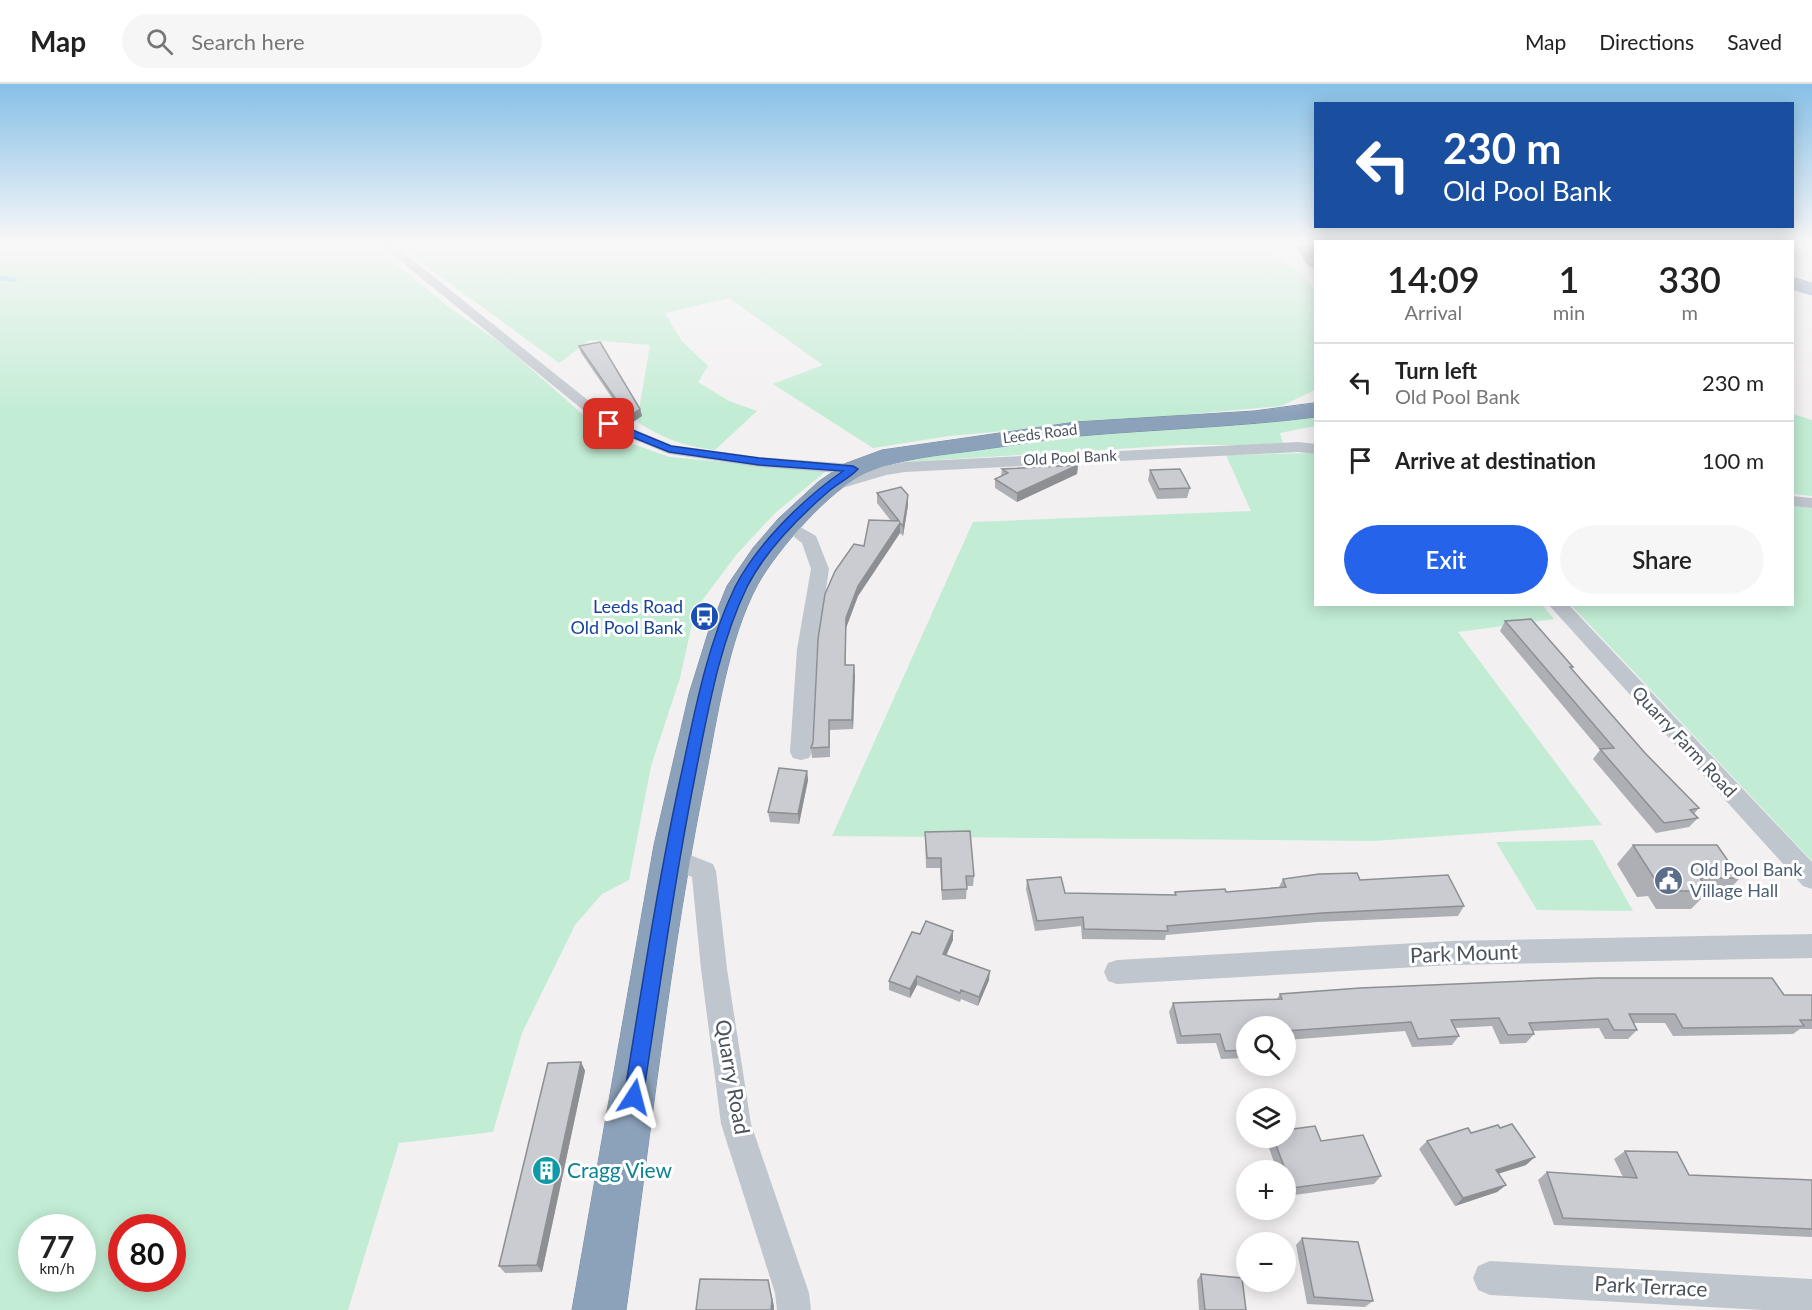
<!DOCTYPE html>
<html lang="en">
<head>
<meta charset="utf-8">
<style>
	:root { --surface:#fff; --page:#f6f6f6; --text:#222; --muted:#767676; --line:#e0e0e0; --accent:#2563eb }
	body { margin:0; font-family:Lato,sans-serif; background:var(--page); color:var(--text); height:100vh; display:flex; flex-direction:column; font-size:22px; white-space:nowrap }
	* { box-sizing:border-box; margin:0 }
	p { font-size:20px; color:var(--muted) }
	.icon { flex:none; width:33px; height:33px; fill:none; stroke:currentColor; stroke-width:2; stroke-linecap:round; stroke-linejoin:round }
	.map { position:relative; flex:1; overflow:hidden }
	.details { position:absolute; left:1314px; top:156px; width:480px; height:366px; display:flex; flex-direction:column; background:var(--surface); border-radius:0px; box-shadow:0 3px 15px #0003 }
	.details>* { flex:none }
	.hud { position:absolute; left:1314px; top:18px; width:480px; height:126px; border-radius:0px; box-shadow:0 3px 15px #0003; background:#1a4fa0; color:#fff; overflow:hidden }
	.controls { position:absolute; left:1236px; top:932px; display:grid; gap:12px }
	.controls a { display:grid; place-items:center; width:60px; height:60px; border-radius:50%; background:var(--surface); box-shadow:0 3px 15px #0003; font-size:30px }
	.speed { position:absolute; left:18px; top:1130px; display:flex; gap:12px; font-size:30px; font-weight:700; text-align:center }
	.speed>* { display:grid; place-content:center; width:78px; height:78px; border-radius:50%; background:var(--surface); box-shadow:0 3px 15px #0003; line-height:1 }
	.speed small { font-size:15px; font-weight:400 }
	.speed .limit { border:9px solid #d22; background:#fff; color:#111 }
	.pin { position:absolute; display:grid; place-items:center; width:51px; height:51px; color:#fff; margin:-26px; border-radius:12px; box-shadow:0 3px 9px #0006 }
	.me { position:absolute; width:66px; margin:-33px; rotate:9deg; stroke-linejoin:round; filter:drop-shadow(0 0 4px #0008) }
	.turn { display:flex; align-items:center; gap:21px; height:126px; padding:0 30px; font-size:27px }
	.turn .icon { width:78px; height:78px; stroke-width:2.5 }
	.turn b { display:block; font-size:42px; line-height:51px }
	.eta { display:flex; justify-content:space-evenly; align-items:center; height:102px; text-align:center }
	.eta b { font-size:36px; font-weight:600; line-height:42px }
	.button { display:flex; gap:12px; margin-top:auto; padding:12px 30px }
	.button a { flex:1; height:69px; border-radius:36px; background:var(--accent); color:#fff; font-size:24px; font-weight:600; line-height:69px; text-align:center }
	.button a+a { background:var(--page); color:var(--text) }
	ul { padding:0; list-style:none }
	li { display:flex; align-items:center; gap:18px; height:78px; padding:0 30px; border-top:2px solid var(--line) }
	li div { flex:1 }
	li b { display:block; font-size:22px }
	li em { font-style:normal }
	header { display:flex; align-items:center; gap:36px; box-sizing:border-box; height:84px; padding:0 30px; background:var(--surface); border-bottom:2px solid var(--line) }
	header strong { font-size:28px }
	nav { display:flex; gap:33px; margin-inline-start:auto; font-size:21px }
	.search { width:420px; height:54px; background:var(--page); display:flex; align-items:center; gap:15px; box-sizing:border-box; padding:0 21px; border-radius:33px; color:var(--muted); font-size:22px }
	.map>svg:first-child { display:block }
	.green { fill:#c2ecd4; fill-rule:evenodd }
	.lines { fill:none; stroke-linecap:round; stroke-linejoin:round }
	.stream { stroke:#93d1e5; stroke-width:4.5 }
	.highway-casing { stroke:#778ca6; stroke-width:1 }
	.street { fill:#bfc6cd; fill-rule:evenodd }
	.highway { fill:#8ca1ba; fill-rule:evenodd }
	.wall { fill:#aeafb5 }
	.shaded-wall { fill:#8d8f93 }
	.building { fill:#caccd2; stroke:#8d8f93; stroke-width:1.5 }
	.route { fill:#2563eb; stroke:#184099; stroke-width:1.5 }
	.labels { text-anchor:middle; stroke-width:6; stroke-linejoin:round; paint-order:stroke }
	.far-street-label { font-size:15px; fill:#49525c; stroke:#fff }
	.transit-label { font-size:18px; fill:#164399; stroke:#fff; text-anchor:end }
	.street-label { font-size:18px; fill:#49525c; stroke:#fff }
	.service-label { font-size:18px; fill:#4e5e75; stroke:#fff; text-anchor:start }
	.near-street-label { font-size:21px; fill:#49525c; stroke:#fff }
	.near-culture-label { font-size:21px; fill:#0d838f; stroke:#fff; text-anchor:start }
</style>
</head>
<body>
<header>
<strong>Map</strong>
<div class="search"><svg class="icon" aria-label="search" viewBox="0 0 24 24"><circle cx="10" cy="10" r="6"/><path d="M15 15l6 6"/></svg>Search here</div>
<nav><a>Map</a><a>Directions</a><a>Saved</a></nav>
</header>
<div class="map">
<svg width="1812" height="1226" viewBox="0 0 1812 1226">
	<rect width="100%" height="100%" fill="#f2f0f0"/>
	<path class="green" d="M 0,161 L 373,161 L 450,224 L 505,262 L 606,351 L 670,373 L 798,385 L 822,385 L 825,388 L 775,429 L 737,470 L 695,526 L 680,594 L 651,682 L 629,796 L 602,810 L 575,841 L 522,949 L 493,1048 L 399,1059 L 348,1226 L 0,1226 ZM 32,1143 L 82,1143 L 82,1194 L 32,1194 ZM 122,1143 L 172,1143 L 172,1194 L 122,1194 Z
		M 397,161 L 1287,161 L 1259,162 L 1301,189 L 1315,207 L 1315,306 L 1281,322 L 949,352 L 873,364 L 773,300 L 823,281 L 729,214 L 665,229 L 682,257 L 708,282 L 698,298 L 729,317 L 757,327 L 715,366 C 683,362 665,355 637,338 L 650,261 L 590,256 L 559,279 Z
		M 1793,330 L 1812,336 L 1812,412 L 1793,410 Z
		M 1315,331 L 1315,342 L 1280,349 L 1283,359 L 1263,361 L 1180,361 L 906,378 L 905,373 L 1089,350 Z
		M 1315,369 L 1316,520 L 1542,521 L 1554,535 L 1458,548 L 1602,741 L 1372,757 L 832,752 L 973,438 L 1251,427 L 1226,371 Z
		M 1793,422 L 1812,424 L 1812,777 L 1571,521 L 1792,520 Z
		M 1593,756 L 1633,827 L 1537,826 L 1496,758 Z"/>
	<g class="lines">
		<path class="stream" d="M 0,194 L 15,196"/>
		<defs>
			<path id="highway" d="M 1296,161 L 1314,161 L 1316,184 L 1309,182 Z
				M 1792,193 L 1812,199 L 1812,211 L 1792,205 Z
				M 1316,319 L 1316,333 C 1237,343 1158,345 1079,352 C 1047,355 1016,361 985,365 C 945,371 903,373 866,389 C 830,405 777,466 758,500 C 728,555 717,635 705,696 C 670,871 651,1049 626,1226 L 572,1226 L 654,761 L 689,610 L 708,549 L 727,502 L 753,464 L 778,435 L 818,398 L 844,380 L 882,366 L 1076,338 L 1254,327 Z"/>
		</defs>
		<use href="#highway" class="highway-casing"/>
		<path class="street" d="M 381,161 L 394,161 L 614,337 L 672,361 L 759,373 L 853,380 L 861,385 L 853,390 L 759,383 L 669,370 L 604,343 Z
			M 1298,358 L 1316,360 L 1316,370 L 1298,368 L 905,388 L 886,391 L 839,405 L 831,400 L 833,396 L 878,383 L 905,378 Z
			M 1792,412 L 1812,414 L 1812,424 L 1792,422 Z
			M 788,436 L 816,452 L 829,485 L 817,565 L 812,668 L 809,674 L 801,676 L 793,674 L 790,668 L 797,565 L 811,485 L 802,459 L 779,441 L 782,437 Z
			M 1548,520 L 1568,520 L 1812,778 L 1812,805 L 1803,802 Z
			M 672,764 L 713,780 L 716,787 L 727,885 L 751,1040 L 809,1209 L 811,1226 L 777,1226 L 775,1209 L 721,1040 L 701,885 L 692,793 L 663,781 L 660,774 L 663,767 Z
			M 1812,850 L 1812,874 L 1452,881 L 1117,900 L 1108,897 L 1104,888 L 1108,879 L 1117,876 L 1452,857 Z
			M 1490,1177 L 1812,1195 L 1812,1226 L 1763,1226 L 1490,1211 L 1478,1206 L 1473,1194 L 1478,1182 Z"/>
		<use href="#highway" class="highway"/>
	</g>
	<path class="wall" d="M 579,262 L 640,325 L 642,332 L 630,340 L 581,269 Z
		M 1078,381 L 1077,390 L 1017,418 L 995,404 L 995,395 L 1001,392 L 1002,385 Z
		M 1150,386 L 1190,404 L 1187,414 L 1157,415 L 1148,396 Z
		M 877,409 L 908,411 L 908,421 L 903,452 L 900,449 L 858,512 L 846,544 L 846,581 L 855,591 L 853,645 L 830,646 L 830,673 L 812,674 L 811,664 L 813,658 L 864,462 L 891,437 L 877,419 Z
		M 1505,537 L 1573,583 L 1571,585 L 1645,669 L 1699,724 L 1694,730 L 1698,734 L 1689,743 L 1656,749 L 1593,675 L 1600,666 L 1500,547 Z
		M 807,687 L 808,696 L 799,740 L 770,738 L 768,728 Z
		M 925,748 L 974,792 L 973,802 L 967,802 L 966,815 L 942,816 L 940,784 L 926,784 Z
		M 1633,761 L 1740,794 L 1722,813 L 1703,813 L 1691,825 L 1656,825 L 1648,812 L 1637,813 L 1617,780 Z
		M 1283,795 L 1360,796 L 1464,822 L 1458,832 L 1317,838 L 1166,851 L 1165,856 L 1082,855 L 1081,842 L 1035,847 L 1026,805 L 1027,796 L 1065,809 L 1174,811 L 1175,808 L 1226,808 L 1279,803 Z
		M 953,847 L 953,856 L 946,871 L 989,896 L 978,922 L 961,915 L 960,918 L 917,901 L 910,914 L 889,906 L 889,897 L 920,850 Z
		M 1280,910 L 1812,911 L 1812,945 L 1800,945 L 1793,950 L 1673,952 L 1665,939 L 1634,939 L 1637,946 L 1628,955 L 1605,955 L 1599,944 L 1533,947 L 1534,950 L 1526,959 L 1500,960 L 1492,942 L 1455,944 L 1459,952 L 1452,961 L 1412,963 L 1405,947 L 1286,956 L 1286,942 L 1246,942 L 1246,974 L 1221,975 L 1216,959 L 1177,960 L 1169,928 L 1173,919 L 1277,915 Z
		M 581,978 L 585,987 L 542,1188 L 505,1189 L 499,1182 Z
		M 1471,1049 L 1526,1081 L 1498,1090 L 1506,1101 L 1497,1108 L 1455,1122 L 1419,1065 L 1427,1057 Z
		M 1267,1053 L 1286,1053 L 1321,1057 L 1381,1092 L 1374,1100 L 1287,1112 L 1286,1109 L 1286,1086 L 1277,1086 L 1266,1056 Z
		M 1625,1067 L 1689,1091 L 1812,1096 L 1812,1153 L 1554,1141 L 1538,1096 L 1547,1088 L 1623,1093 L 1614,1075 Z
		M 1302,1154 L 1373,1217 L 1365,1223 L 1307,1220 L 1296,1161 Z
		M 1201,1190 L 1246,1226 L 1199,1226 L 1197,1196 Z"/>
	<path class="shaded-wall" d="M 640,325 L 642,332 L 630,340 L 628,333 Z
		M 1078,381 L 1077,390 L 1017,418 L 1017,409 Z
		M 908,411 L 908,421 L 903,452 L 903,442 Z
		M 900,439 L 900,449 L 858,512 L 846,544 L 846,591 L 846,534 L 858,502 Z
		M 854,581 L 855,591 L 853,645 L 852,636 Z
		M 807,687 L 808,696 L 799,740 L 798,730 Z
		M 953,847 L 953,856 L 943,879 L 943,870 Z
		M 990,887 L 989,896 L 978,922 L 979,913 Z
		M 917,892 L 917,901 L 910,914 L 910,905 Z
		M 581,978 L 585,987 L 542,1188 L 537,1181 Z
		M 1535,1073 L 1526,1081 L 1487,1093 L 1496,1086 Z
		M 1506,1101 L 1497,1108 L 1455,1122 L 1463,1114 Z
		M 768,1196 L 774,1222 L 774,1226 L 771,1226 Z"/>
	<path class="building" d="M 600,258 L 640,325 L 628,333 L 579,262 Z
		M 1078,381 L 1017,409 L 995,395 L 1008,389 L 1002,385 Z
		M 1180,385 L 1190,404 L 1159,405 L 1150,386 Z
		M 901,403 L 908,411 L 903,442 L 900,439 L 858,502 L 846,534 L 845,581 L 854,581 L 852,636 L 829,636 L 829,663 L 811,664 L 813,658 L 818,555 L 825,510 L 835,487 L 854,460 L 864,462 L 869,436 L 899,437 L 877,409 Z
		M 1531,535 L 1573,583 L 1570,583 L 1645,669 L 1699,724 L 1690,726 L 1698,734 L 1664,739 L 1600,665 L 1614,664 L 1505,537 Z
		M 779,684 L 807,687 L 798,730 L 768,728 Z
		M 970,747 L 974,792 L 966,792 L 967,805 L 942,806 L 941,774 L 927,774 L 925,748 Z
		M 1633,761 L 1717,761 L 1740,794 L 1700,794 L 1709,807 L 1673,807 L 1665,794 L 1654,794 Z
		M 1357,789 L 1360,796 L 1448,791 L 1464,822 L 1322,829 L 1167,842 L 1168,847 L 1084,845 L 1083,833 L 1037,837 L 1027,796 L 1061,793 L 1065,809 L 1176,811 L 1175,808 L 1225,805 L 1226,808 L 1286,803 L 1283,795 L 1319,790 Z
		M 926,837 L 953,847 L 943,870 L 990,887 L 979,913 L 961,906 L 960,909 L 917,892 L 910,905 L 889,897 L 912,848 L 920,850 Z
		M 1597,894 L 1772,894 L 1784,911 L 1812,911 L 1812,936 L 1800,936 L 1804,942 L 1683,944 L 1675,930 L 1629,930 L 1637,946 L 1614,946 L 1608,935 L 1529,939 L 1534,950 L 1508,951 L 1499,934 L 1451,936 L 1459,952 L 1418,955 L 1411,938 L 1286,947 L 1286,942 L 1246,942 L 1246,966 L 1225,967 L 1220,950 L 1181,952 L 1173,919 L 1282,915 L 1280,910 L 1360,904 Z
		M 581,978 L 537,1181 L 499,1182 L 548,979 Z
		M 1512,1040 L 1535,1073 L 1496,1086 L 1506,1101 L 1463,1114 L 1427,1057 L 1468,1044 L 1471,1049 L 1498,1041 L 1500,1044 Z
		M 1315,1042 L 1321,1057 L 1363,1051 L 1381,1092 L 1292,1104 L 1273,1053 L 1286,1053 L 1286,1046 Z
		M 1625,1067 L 1677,1068 L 1689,1091 L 1812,1096 L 1812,1145 L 1563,1134 L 1547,1088 L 1637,1094 Z
		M 1302,1154 L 1358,1158 L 1373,1217 L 1314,1213 Z
		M 1201,1190 L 1242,1194 L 1246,1226 L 1205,1226 Z
		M 700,1195 L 768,1196 L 772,1216 L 771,1226 L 696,1226 Z"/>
	<linearGradient id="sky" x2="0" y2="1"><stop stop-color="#86c0e7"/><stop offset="0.48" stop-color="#f9f8f8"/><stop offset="1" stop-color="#f9f8f8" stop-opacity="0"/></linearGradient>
	<rect width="1812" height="332" fill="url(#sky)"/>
	<path class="route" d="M 605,338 L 613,338 L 671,362 L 759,374 L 853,382 L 858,385 C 850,394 838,399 829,407 C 799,433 765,467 747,503 C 720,559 709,622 697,682 C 675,792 660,902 643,1013 L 640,1020 L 634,1022 L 627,1020 L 624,1013 C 642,902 659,791 683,682 C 696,621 708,559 735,503 C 757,460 803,415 843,387 L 759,381 L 669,368 L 605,342 Z"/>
	<defs>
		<symbol id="bus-disc" viewBox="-11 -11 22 22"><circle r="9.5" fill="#1a4fb4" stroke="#fff"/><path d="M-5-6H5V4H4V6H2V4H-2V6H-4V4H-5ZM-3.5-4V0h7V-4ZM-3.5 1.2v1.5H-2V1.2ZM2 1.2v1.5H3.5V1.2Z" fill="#fff"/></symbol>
		<symbol id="civic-disc" viewBox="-11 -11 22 22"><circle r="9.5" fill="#5c6f8a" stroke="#fff"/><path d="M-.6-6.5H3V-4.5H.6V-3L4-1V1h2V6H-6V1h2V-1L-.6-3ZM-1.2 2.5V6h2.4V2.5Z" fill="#fff"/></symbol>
		<symbol id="building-disc" viewBox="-11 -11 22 22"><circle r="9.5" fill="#0f9aa8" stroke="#fff"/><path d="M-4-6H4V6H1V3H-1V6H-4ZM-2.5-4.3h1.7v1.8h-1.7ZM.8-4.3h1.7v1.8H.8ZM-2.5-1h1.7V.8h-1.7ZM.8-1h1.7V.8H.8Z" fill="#fff"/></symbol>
	</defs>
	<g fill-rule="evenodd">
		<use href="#bus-disc" x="688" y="516" width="33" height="33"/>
		<use href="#civic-disc" x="1652" y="780" width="33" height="33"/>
		<use href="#building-disc" x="530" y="1070" width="33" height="33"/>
	</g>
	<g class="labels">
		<g class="far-street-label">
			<text transform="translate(1040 350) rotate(-7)" y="5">Leeds Road</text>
			<text transform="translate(1070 374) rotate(-3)" y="5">Old Pool Bank</text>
		</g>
		<g class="transit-label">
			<text x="683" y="529">Leeds Road<tspan x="683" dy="21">Old Pool Bank</tspan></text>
		</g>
		<g class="street-label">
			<text transform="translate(1684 658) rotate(47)" y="6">Quarry Farm Road</text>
		</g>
		<g class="service-label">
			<text x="1690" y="792">Old Pool Bank<tspan x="1690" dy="21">Village Hall</tspan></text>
		</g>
		<g class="near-street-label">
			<text transform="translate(1464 870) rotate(-2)" y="7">Park Mount</text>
			<text transform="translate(732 993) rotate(80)" y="7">Quarry Road</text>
			<text transform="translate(1651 1203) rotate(3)" y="7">Park Terrace</text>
		</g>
		<g class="near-culture-label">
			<text x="567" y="1094">Cragg View</text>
		</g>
	</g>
</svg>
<div class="controls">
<a><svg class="icon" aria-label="search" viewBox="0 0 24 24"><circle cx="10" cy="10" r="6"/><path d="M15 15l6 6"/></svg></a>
<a><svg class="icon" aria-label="layers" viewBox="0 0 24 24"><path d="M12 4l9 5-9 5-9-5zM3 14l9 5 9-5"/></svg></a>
<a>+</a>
<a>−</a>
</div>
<div class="speed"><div>77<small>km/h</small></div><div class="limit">80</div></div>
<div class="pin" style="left:609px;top:340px;background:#d93025"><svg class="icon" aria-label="arrive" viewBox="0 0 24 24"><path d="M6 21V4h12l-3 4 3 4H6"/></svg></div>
<svg class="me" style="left:634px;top:1013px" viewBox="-20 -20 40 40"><path d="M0-17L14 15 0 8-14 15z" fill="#2563eb" stroke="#fff" stroke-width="4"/></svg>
<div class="hud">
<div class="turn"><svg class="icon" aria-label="left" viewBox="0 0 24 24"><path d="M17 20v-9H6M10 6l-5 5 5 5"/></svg><div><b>230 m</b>Old Pool Bank</div></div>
</div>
<section class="details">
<div class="eta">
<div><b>14:09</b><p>Arrival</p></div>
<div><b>1</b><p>min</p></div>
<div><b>330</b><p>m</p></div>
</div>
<ul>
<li><svg class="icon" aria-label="left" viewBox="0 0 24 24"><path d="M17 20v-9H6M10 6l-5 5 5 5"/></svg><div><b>Turn left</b><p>Old Pool Bank</p></div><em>230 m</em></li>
<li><svg class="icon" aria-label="arrive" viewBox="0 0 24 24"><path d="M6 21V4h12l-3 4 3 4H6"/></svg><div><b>Arrive at destination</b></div><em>100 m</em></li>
</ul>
<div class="button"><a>Exit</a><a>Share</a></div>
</section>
</div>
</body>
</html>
